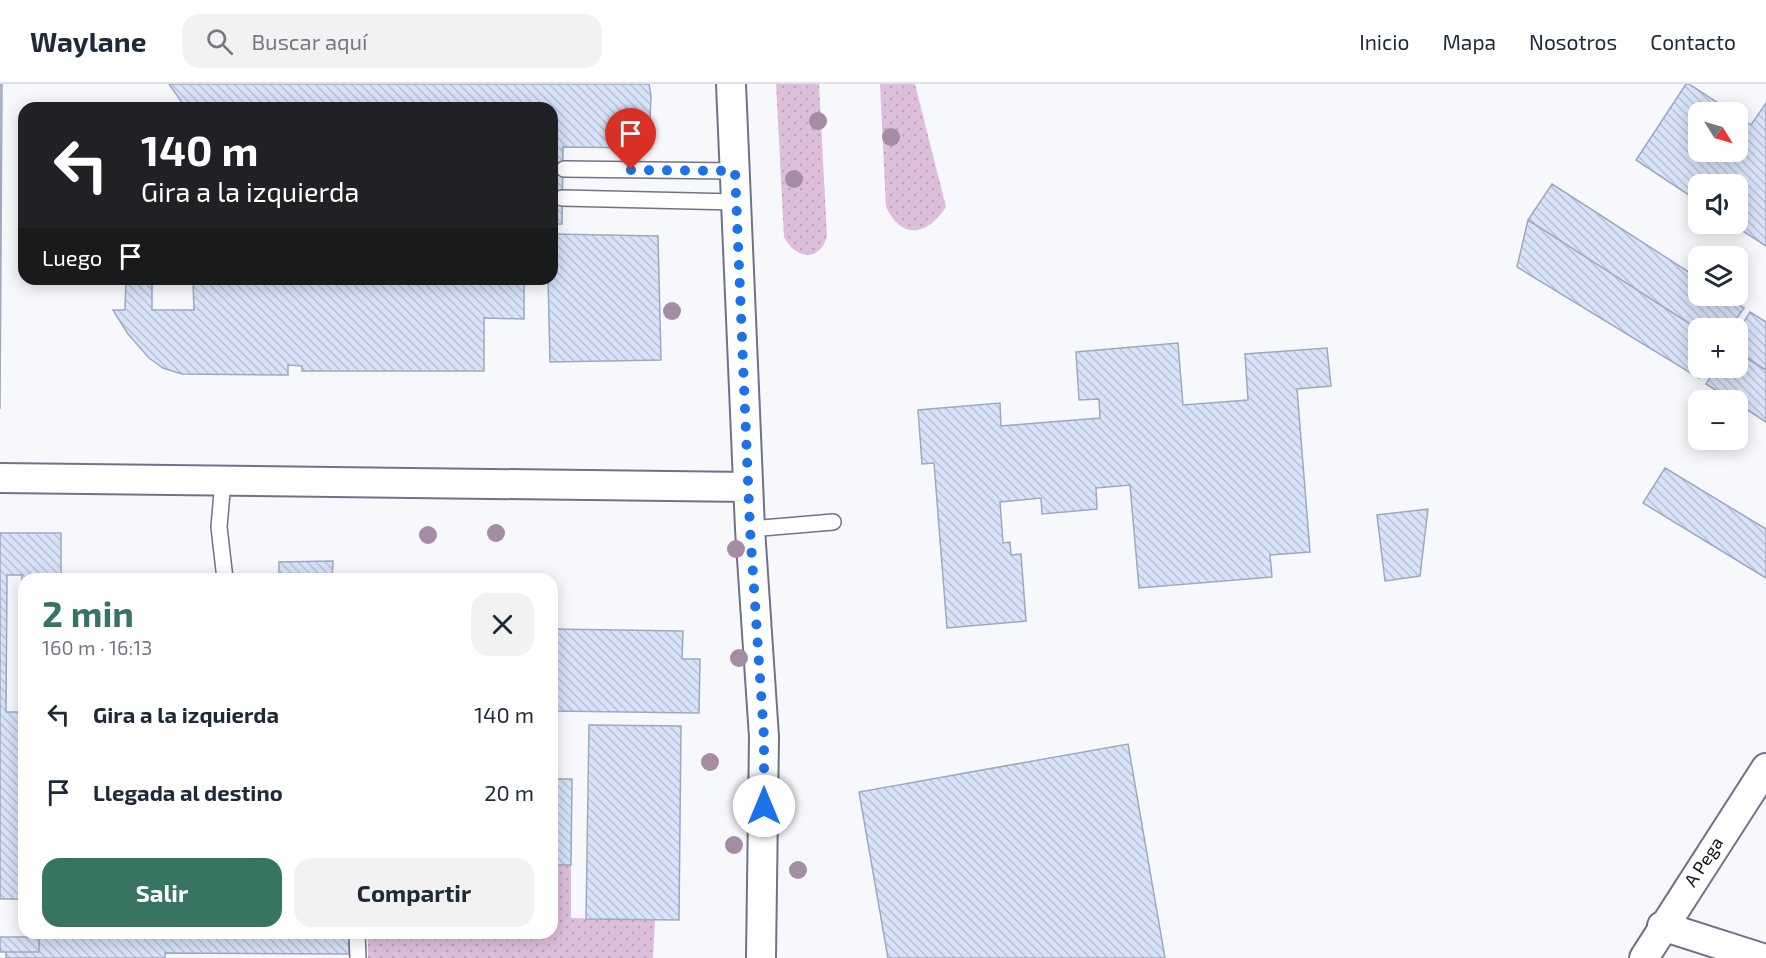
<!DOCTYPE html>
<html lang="es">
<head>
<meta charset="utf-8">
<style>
	:root { --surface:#fff; --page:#f2f2f3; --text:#1f2937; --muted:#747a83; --line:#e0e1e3; --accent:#377562 }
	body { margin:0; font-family:"Exo 2",sans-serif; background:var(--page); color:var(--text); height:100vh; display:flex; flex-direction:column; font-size:22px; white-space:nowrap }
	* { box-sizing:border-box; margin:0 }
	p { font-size:20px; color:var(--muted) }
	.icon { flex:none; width:33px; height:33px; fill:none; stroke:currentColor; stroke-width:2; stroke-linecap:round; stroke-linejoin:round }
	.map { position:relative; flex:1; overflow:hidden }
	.side { position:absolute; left:18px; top:489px; width:540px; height:366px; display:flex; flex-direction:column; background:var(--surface); border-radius:18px; box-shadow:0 3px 15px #0003 }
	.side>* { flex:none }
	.banner { position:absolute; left:18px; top:18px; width:540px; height:183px; border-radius:18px; box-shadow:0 3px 15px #0003; background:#202124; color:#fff; overflow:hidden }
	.needle { width:39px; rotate:127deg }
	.buttons { position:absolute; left:1688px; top:18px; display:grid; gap:12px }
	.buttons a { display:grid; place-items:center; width:60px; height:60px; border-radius:12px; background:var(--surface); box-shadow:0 3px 15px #0003; font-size:30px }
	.pin { position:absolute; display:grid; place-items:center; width:51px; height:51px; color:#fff; margin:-62px -26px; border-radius:50% 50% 50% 0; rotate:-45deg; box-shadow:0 0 6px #0007 }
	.pin .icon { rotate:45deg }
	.me { position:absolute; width:66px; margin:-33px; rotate:0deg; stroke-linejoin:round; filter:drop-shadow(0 0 4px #0008) }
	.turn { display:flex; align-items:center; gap:21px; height:126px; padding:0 24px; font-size:27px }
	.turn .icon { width:78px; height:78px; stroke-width:2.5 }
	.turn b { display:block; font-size:42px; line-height:51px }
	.then { display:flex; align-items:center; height:57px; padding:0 24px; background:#0003; gap:12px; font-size:22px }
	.round { display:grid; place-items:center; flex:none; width:63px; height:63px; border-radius:18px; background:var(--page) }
	.head { display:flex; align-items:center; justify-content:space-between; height:102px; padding:0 24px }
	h1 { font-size:36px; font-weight:700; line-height:45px; color:var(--accent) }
	.cta { display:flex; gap:12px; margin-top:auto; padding:12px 24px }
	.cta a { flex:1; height:69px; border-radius:18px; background:var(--accent); color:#fff; font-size:24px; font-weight:700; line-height:69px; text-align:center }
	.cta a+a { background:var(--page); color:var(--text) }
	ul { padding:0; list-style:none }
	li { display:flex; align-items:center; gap:18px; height:78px; padding:0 24px }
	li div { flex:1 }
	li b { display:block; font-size:22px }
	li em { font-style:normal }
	header { display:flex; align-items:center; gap:36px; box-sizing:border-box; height:84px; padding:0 30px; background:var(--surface); border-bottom:2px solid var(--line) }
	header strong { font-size:28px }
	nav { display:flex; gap:33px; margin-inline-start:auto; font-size:21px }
	.search { width:420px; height:54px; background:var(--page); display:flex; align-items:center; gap:15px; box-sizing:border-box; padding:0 21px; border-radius:18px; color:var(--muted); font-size:22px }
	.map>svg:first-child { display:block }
	.grass { fill:url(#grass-dots) }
	.building { fill:url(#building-back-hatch); stroke:#9ea9be; stroke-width:1.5; fill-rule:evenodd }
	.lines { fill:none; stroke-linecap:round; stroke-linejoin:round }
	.lane-casing { stroke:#717287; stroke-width:18 }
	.street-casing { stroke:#717287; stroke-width:32 }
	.lane { stroke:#fff; stroke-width:15 }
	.street { stroke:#fff; stroke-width:28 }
	.tree { fill:#a38ca4 }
	.route { stroke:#1a73e8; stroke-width:10; stroke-dasharray:0 18 }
	.labels { text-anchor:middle; stroke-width:6; stroke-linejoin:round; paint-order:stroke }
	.street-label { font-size:18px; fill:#13131b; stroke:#fff }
</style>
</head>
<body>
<header>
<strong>Waylane</strong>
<div class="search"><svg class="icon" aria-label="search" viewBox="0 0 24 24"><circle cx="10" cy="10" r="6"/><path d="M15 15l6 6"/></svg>Buscar aquí</div>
<nav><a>Inicio</a><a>Mapa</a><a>Nosotros</a><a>Contacto</a></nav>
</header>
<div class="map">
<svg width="1766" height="874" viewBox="0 0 1766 874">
	<defs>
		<pattern id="grass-dots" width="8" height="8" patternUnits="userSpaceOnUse" patternTransform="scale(1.5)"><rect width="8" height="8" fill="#debfdb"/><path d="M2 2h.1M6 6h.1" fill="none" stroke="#bea3bb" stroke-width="1.8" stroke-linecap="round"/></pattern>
		<pattern id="building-back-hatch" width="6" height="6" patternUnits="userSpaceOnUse" patternTransform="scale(1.5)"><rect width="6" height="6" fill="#d7e3f9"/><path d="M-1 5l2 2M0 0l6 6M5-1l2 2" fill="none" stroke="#b8c2d5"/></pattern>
	</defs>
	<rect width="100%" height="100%" fill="#f7f8fc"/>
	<path class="grass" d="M 776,0 L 819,0 L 827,152 C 820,179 795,175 784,153 Z
		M 880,0 L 915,0 L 946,123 C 928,151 902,157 886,123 Z
		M 552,781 L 571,781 L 571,834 L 655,836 L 653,874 L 368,874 L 368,849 L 552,849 Z"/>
	<path class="building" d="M 0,0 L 2,0 L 0,325 Z
		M 169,0 L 649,0 L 651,12 L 650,38 L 643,40 L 642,64 L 563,63 L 562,140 L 552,140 L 552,24 L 127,24 L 127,20 L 183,20 Z
		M 1686,0 L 1689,0 L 1732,28 L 1698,28 L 1698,68 L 1737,68 L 1737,32 L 1751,41 L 1766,19 L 1766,162 L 1732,140 L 1737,140 L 1737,100 L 1698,100 L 1698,117 L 1636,76 Z
		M 1552,100 L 1698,194 L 1698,212 L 1725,212 L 1744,224 L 1730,244 L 1698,245 L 1528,136 Z
		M 1528,136 L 1698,245 L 1698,284 L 1706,284 L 1699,294 L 1517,183 Z
		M 552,150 L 658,152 L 661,276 L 550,278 L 548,195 L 552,195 Z
		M 126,195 L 152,195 L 152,226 L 194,226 L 193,195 L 524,195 L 524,235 L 484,234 L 484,287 L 302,287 L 302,282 L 288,281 L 288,291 L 182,290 L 163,284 L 149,274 L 128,250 L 113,226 L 125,226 Z
		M 1750,228 L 1766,238 L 1766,286 L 1737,268 L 1737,249 Z
		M 1178,259 L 1183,321 L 1248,316 L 1245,270 L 1327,264 L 1331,302 L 1297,305 L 1310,468 L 1270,471 L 1272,493 L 1139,504 L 1130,401 L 1096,404 L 1097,425 L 1042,430 L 1041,414 L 1000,418 L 1003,459 L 1010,458 L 1011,471 L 1021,470 L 1026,537 L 947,544 L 934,379 L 922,380 L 918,326 L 1000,319 L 1001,342 L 1100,334 L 1099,315 L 1079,316 L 1076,268 Z
		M 1737,268 L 1766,286 L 1766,338 L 1737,319 L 1737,316 L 1732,316 L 1706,300 L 1716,284 L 1737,284 Z
		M 1665,384 L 1766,445 L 1766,494 L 1643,419 Z
		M 1428,425 L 1420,492 L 1385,497 L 1377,431 Z
		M 0,449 L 61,449 L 61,495 L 24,495 L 22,815 L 0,815 ZM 7,491 L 22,491 L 21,628 L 6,628 Z
		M 333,477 L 332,495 L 279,495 L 279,478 Z
		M 552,545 L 683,547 L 682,575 L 700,575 L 699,629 L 552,627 Z
		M 589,641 L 681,642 L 679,836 L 586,835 Z
		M 1128,660 L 1165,874 L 888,874 L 859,708 Z
		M 552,695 L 572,695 L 571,781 L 552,781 Z
		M 39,849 L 349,849 L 349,870 L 165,869 L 165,874 L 6,874 L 6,868 L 39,868 Z
		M 0,853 L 39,853 L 39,868 L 0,868 Z"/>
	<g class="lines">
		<defs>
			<path id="lane" d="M 564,85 L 735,87
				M 562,114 L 736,118
				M 223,397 L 219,443 L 225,495
				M 750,445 L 833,438
				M 357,849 L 358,874"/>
			<path id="street" d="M 731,0 L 750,445 L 764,653 L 761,874
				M 0,394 L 748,403
				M 1662,842 L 1762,874
				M 1644,874 L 1766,684"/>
		</defs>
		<use href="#lane" class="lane-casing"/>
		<use href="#street" class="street-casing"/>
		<use href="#lane" class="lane"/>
		<use href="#street" class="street"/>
	</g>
	<g class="tree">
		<circle cx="818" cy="37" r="9"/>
		<circle cx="891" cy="53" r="9"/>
		<circle cx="794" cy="95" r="9"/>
		<circle cx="672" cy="227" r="9"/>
		<circle cx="496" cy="449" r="9"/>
		<circle cx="428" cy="451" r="9"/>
		<circle cx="736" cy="465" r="9"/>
		<circle cx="739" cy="574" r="9"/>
		<circle cx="710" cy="678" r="9"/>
		<circle cx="734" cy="761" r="9"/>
		<circle cx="798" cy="786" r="9"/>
	</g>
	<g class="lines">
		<path class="route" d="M 631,86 L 735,87 L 750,445 L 764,653 L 764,722"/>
	</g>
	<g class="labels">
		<g class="street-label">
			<text transform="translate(1704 778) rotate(-57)" y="6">A Pega</text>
		</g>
	</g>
</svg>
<div class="buttons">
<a><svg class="needle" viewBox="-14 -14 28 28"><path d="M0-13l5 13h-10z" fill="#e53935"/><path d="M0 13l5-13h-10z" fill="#747a83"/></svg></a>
<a><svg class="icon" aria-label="sound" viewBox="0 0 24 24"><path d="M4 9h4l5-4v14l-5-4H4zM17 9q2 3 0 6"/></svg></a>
<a><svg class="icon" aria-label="layers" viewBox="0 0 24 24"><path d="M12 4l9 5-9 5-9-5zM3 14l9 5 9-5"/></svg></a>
<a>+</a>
<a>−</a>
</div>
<div class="pin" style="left:631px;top:86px;background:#d93025"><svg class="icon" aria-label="arrive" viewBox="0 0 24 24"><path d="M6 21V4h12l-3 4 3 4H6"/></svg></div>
<svg class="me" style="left:764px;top:722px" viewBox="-20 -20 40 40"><circle r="19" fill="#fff"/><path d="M0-13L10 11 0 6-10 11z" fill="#1a73e8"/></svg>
<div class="banner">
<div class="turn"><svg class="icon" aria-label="left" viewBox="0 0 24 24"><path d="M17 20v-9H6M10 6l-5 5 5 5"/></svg><div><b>140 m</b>Gira a la izquierda</div></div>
<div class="then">Luego<svg class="icon" aria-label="arrive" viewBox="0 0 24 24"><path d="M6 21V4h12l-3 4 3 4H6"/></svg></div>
</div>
<section class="side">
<div class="head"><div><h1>2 min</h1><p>160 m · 16:13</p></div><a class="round"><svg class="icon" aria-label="close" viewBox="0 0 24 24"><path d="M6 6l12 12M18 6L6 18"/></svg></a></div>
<ul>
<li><svg class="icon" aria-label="left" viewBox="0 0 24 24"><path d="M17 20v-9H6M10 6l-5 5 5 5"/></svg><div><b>Gira a la izquierda</b></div><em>140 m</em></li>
<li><svg class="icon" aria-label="arrive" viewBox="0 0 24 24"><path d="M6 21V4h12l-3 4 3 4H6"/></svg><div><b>Llegada al destino</b></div><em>20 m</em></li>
</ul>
<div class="cta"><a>Salir</a><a>Compartir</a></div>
</section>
</div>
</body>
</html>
